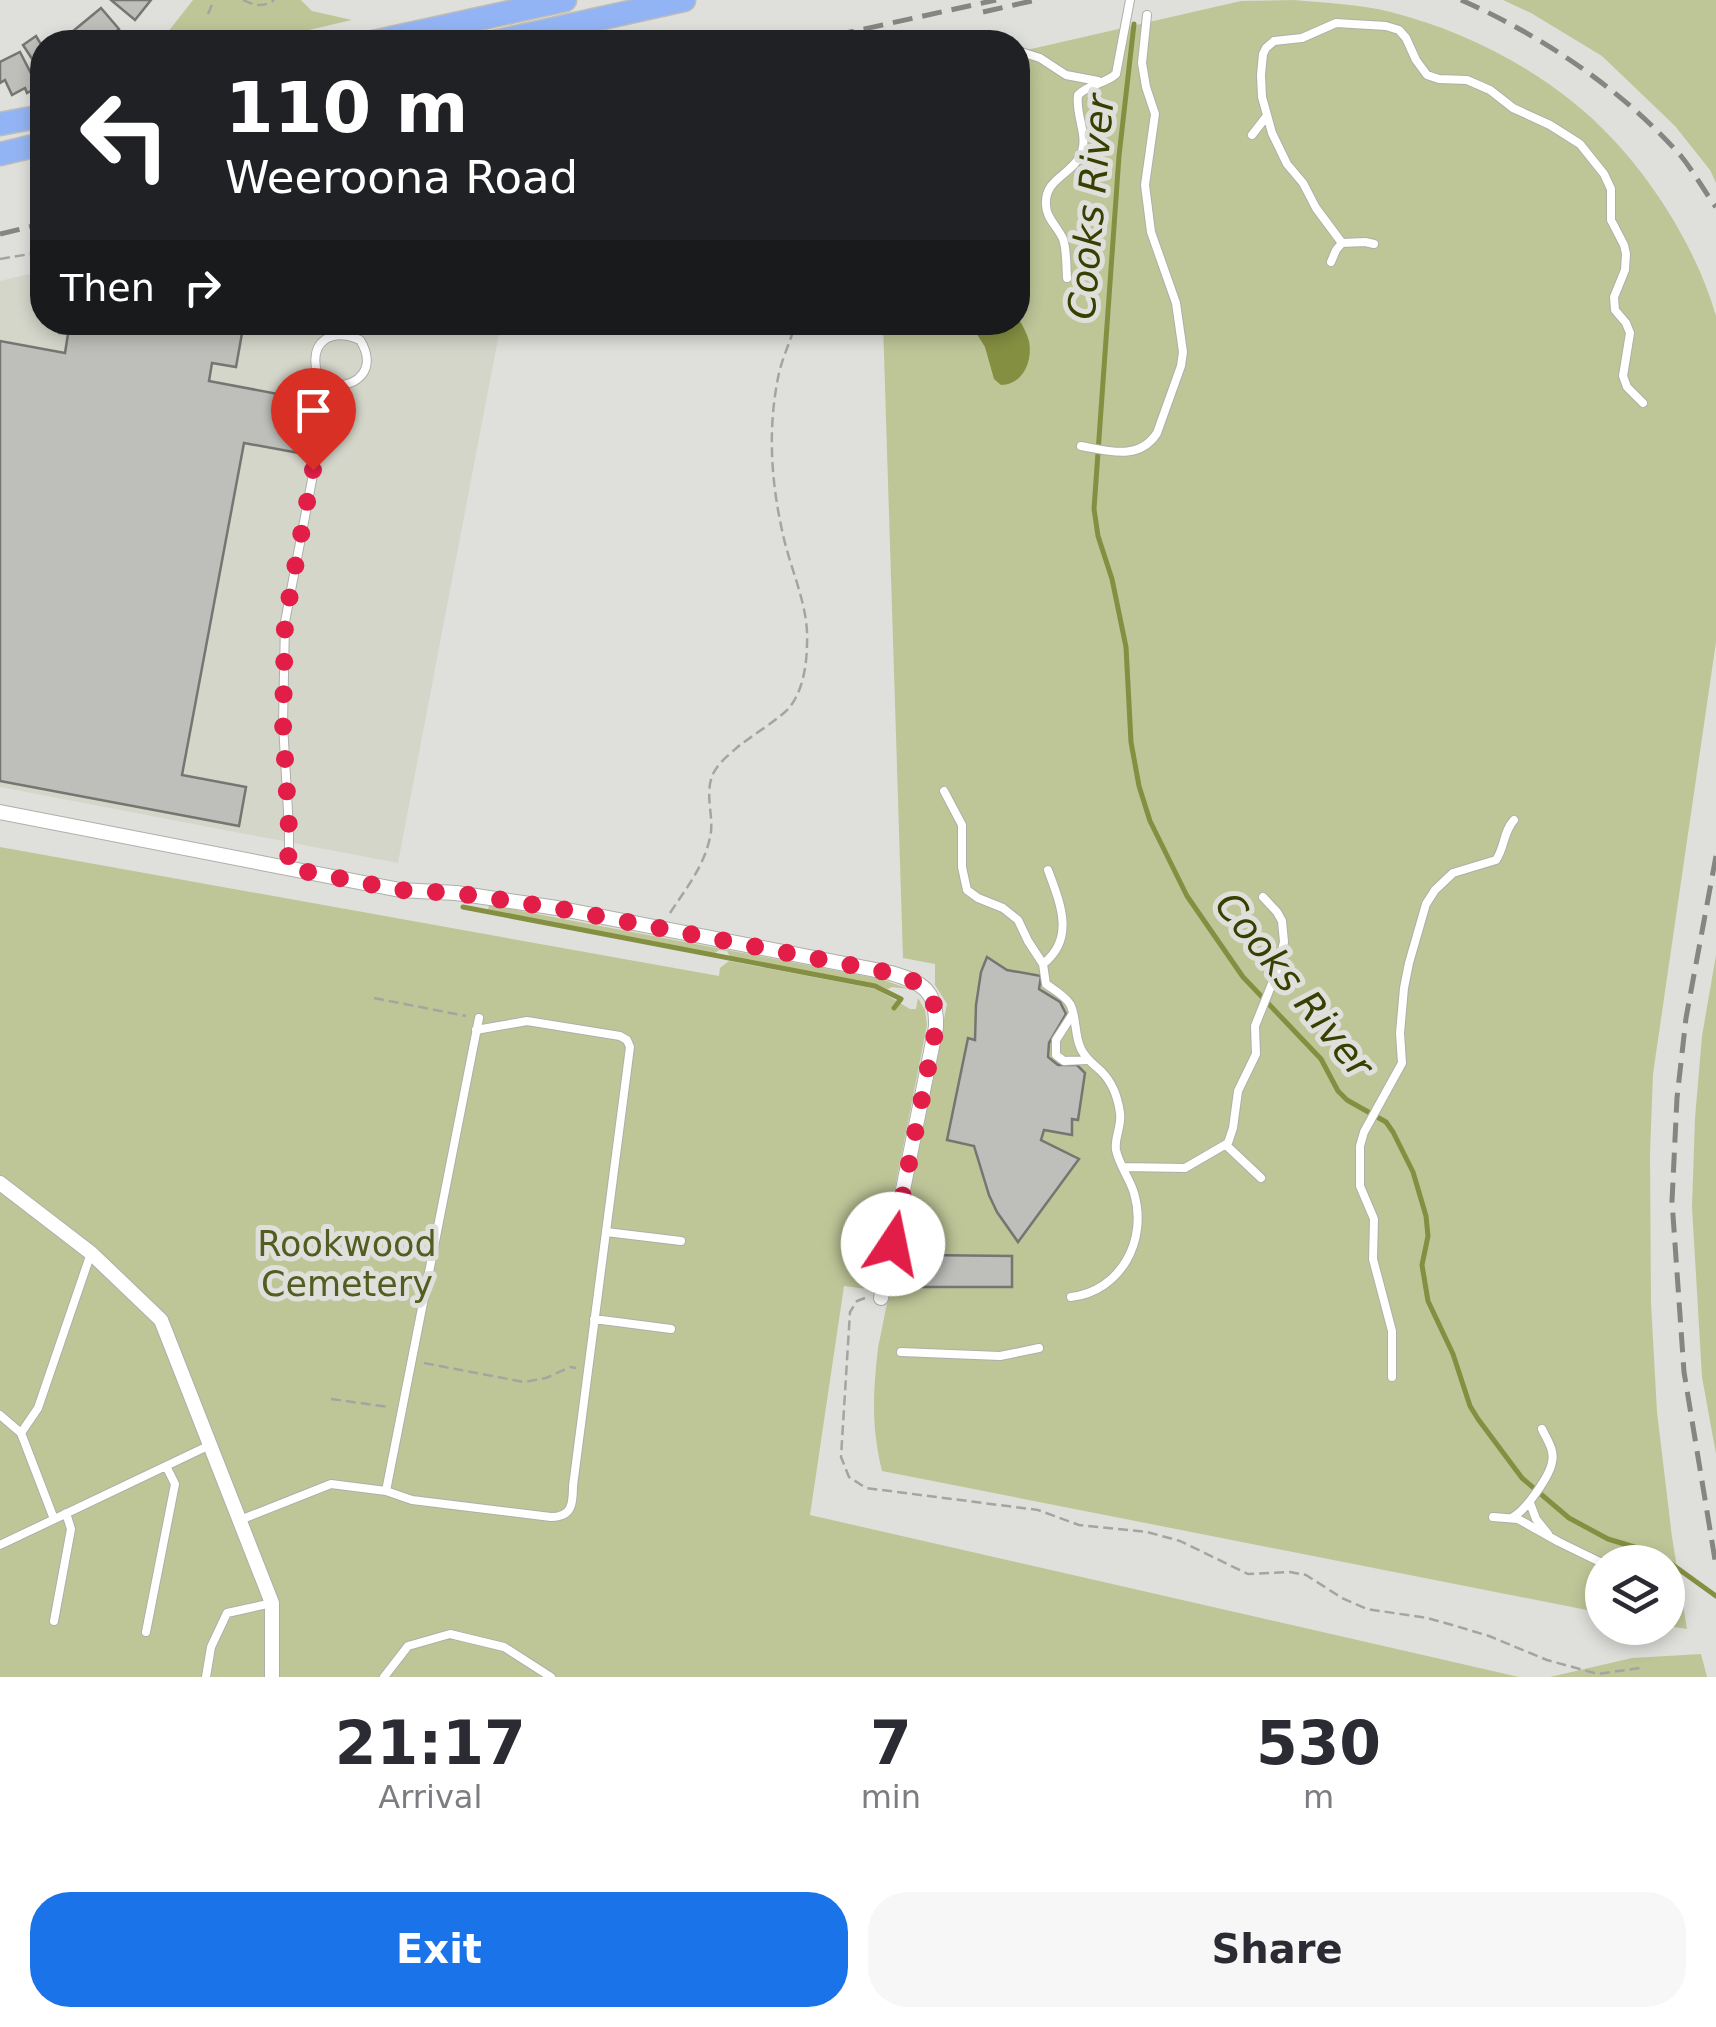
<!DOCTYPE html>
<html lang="en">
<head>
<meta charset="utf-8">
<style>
	:root { --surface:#fff; --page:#f7f7f7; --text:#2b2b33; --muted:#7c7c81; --accent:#1a73e8 }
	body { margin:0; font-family:"DejaVu Sans",sans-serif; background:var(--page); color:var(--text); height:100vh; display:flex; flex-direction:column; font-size:38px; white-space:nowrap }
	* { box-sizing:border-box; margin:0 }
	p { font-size:32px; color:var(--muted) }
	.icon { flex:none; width:55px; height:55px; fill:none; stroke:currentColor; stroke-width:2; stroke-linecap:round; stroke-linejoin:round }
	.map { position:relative; height:1677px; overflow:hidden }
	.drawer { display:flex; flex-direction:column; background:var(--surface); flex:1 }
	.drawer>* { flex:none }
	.hud { position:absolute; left:30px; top:30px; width:1000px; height:305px; border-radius:40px; box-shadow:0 5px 15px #0003; background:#202124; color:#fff; overflow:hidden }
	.fabs { position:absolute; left:1585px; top:1545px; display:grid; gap:20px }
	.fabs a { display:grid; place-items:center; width:100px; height:100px; border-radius:50%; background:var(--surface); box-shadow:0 5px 15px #0003; font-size:50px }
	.pin { position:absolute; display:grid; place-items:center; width:85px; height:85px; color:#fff; margin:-102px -42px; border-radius:50% 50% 50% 0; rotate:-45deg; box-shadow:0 0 10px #0007 }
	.pin .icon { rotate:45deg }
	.me { position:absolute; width:110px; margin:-55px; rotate:11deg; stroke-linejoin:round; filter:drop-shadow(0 0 8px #0008) }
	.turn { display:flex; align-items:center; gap:35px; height:210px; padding:0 30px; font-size:45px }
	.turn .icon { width:130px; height:130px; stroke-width:2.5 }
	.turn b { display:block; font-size:70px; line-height:85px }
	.then { display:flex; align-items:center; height:95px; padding:0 30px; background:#0003; gap:20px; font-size:38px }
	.eta { display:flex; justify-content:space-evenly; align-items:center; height:170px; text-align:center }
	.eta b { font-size:60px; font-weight:600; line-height:70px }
	.action { display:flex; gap:20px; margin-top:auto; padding:20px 30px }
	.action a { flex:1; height:115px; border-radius:40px; background:var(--accent); color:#fff; font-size:40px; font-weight:600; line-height:115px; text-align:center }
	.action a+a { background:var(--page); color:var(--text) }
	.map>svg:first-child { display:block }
	.built { fill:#d4d6ca }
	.green { fill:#bec698 }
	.water { fill:#858f41 }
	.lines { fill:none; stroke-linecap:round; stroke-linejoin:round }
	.stream { stroke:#858f41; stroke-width:5 }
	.building { fill:#bebfba; stroke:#757671; stroke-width:2.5 }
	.service-casing { stroke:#aeafaa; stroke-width:10 }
	.minor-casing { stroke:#aeafaa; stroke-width:16 }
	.trunk-casing { stroke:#bcbcbb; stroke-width:25 }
	.path { stroke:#a4a5a1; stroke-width:2.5; stroke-dasharray:10 5; stroke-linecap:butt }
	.service { stroke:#fff; stroke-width:8 }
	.minor { stroke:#fff; stroke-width:14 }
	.trunk { stroke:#93b4f4; stroke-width:22 }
	.rail { stroke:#858582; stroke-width:5; stroke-dasharray:20 10; stroke-linecap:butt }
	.route { stroke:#e11d48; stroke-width:18; stroke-dasharray:0 32.4 }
	.labels { text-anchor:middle; stroke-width:10; stroke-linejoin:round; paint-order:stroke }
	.park-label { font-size:35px; fill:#545c22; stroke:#dfe0db }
	.water-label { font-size:38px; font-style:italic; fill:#393f00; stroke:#dfe0db }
</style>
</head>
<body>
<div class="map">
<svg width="1716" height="1677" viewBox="0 0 1716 1677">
	<rect width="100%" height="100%" fill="#dfe0db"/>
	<path class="built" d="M 42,271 L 42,322 L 501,323 L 398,863 L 0,787 L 0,281 Z"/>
	<path class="green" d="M 193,0 L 301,0 L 312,11 L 352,20 L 257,42 L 160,42 Z
		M 1293,0 C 1326,3 1359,4 1391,12 C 1457,29 1521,60 1574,103 C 1637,153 1694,239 1716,316 L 1716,642 L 1653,1074 L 1650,1153 L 1651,1303 L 1657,1412 L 1672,1537 L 1687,1629 L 1668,1626 L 1668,1562 L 1602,1562 L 1602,1613 L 882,1471 C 871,1425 873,1394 878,1348 L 947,1004 L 935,985 L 935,964 L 903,958 L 883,323 L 1018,322 L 1018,52 L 1241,1 Z
		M 1503,0 L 1716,0 L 1716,183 L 1710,170 L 1675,126 L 1602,56 L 1531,13 Z
		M 0,847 L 719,976 L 720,968 L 729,961 L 876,989 L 897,1001 L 892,1007 L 896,1008 L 900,1003 L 910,1009 L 916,1009 L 918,998 L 925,1010 L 927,1025 L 875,1290 L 844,1286 L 810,1515 L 1519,1677 L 0,1677 Z
		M 489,905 L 881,979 L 909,989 L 892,987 L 888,989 L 878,985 L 730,957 L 727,951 L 719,950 L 713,955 L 488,910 Z
		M 1716,955 L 1716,1454 L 1702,1377 L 1692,1207 L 1695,1118 L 1702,1036 Z
		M 1701,1654 L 1707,1677 L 1550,1677 L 1632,1658 Z"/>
	<path class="water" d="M 1018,317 C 1022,325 1027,333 1029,341 C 1033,361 1023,385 1001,385 L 994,379 L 985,347 L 970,323 L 1018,322 Z"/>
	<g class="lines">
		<path class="stream" d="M 1134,24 L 1119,156 L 1094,509 L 1098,536 L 1112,579 L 1126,647 L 1131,742 L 1139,786 L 1150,821 L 1187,896 L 1243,977 L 1321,1059 L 1338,1091 L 1347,1100 L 1386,1122 L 1393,1132 L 1413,1172 L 1426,1216 L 1428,1236 L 1422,1265 L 1428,1301 L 1453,1354 L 1470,1406 L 1478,1419 L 1522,1478 L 1569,1518 L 1608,1539 L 1651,1552 L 1666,1560 L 1716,1596
			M 463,907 L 875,986 L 901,999 L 894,1008"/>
	</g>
	<path class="building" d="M 111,0 L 151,0 L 135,20 Z
		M 101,8 L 119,29 L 103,42 L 81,42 L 72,32 Z
		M 36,36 L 42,46 L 42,74 L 23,45 Z
		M 20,52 L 38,87 L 27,93 L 25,88 L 12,95 L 5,80 L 0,83 L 0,62 Z
		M 61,322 L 244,322 L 236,367 L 212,363 L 209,381 L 320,402 L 310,455 L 244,443 L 182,775 L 246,787 L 239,826 L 0,781 L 0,341 L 65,353 L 68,334 L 59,333 Z
		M 987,957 L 1007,970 L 1041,976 L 1039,989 L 1060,1002 L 1066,1014 L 1049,1043 L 1048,1057 L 1058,1065 L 1077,1065 L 1085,1073 L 1078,1120 L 1072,1119 L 1072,1135 L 1044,1130 L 1041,1140 L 1079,1159 L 1018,1242 L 997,1212 L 989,1195 L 974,1146 L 947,1140 L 968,1038 L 975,1040 L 976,1005 L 981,972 Z
		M 921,1255 L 1012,1256 L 1012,1287 L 921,1287 Z"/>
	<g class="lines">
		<defs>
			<path id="service" d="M 1018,51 L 1040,58 L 1066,75 L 1098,81
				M 1252,135 L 1266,117
				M 1342,243 L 1316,208 L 1303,183 L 1287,164 L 1272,133 L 1262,97 L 1261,75 L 1263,54 L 1266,48 L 1274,41 L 1302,38 L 1336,23 L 1386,26 L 1399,30 L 1406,38 L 1416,60 L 1427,75 L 1439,79 L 1467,80 L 1490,90 L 1513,108 L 1550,125 L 1580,144 L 1604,174 L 1611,189 L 1611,220 L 1624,245 L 1626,254 L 1625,270 L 1614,297 L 1615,310 L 1626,323 L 1630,333 L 1623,376 L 1627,387 L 1643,403
				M 1331,262 L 1336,250 L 1342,243 L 1365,242 L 1374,244
				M 1067,278 C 1066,265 1067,251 1063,239 C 1058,227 1046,218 1046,205 C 1044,179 1071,175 1080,156 C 1090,137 1075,117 1078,95 C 1089,84 1105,84 1116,74 L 1130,0
				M 1081,446 C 1109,451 1139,461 1157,433 L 1181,366 L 1183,352 L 1176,303 L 1151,232 L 1145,185 L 1155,114 L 1146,87 L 1142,63 L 1147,15
				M 944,791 L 962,825 L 962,867 L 967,890 L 978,898 L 1003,908 L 1018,920 L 1028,941 L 1043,964 L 1046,984 C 1054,990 1065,996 1070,1004 C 1077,1017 1074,1035 1081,1049 C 1086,1059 1093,1064 1101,1071 C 1112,1082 1118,1098 1120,1113 C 1122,1126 1114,1138 1116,1150 C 1119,1165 1130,1179 1134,1193 C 1148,1240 1121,1291 1071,1297
				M 289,868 L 289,829 L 283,724 L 285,622 L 330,385 L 317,373 C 309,340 332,328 360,340 C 377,367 360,388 330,385
				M 1043,964 C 1076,938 1060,903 1048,870
				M 1072,1015 L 1056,1040 L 1056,1055 L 1064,1061 L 1087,1060
				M 1226,1145 L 1261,1178
				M 1124,1167 L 1185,1168 L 1228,1143 L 1233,1128 L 1238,1091 L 1256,1054 L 1255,1026 L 1277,971 L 1284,942 L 1282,921 L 1277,912 L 1263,897
				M 606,1232 L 681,1241
				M 594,1319 L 671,1329
				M 901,1352 L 1000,1356 L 1039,1348
				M 1392,1377 L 1392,1331 L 1373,1259 L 1374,1219 L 1360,1186 L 1360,1146 L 1364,1132 L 1402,1063 L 1400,1033 L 1404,988 L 1409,963 L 1426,904 L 1435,890 L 1453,873 L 1496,860 C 1505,847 1503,832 1514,820
				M 0,1415 L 21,1433 L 54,1519
				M 21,1433 L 38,1408 L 91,1253
				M 386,1491 L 412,1500 L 551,1517 C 572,1517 573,1504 573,1486 L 630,1047 L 627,1040 L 620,1036 L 527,1021 L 476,1030
				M 1530,1503 L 1536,1519 L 1548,1534
				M 1493,1517 L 1518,1519 L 1559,1542 L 1602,1563
				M 1513,1517 C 1525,1511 1550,1476 1552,1462 C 1555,1450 1547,1440 1542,1429
				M 240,1520 L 331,1484 L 386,1491 L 479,1018
				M 0,1545 L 210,1445
				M 1618,1562 L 1624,1558 L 1633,1562
				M 54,1621 L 71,1529 L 66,1513
				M 146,1632 L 175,1484 L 166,1466
				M 206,1677 L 211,1647 L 227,1613 L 272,1603
				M 384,1677 L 408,1646 L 450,1634 L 504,1647 L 551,1677"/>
			<path id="minor" d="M 0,812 L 400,890 L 456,893 L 557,908 L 891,973 C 924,983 937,991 936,1027 L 881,1298
				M 0,1183 L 91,1253 L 161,1320 L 272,1603 L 272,1677"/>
			<path id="trunk" d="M 373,42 L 565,0
				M 494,42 L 684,0
				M 0,124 L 42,116
				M 0,154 L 42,144"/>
		</defs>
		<use href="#service" class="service-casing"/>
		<use href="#minor" class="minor-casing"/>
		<use href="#trunk" class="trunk-casing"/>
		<path class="path" d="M 243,0 C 253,5 264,8 274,0
			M 208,14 L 214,0
			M 0,259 L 42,252
			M 670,913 C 687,887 706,864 711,832 C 713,812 704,791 714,772 C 720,761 731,753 740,745 C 752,736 780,718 789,708 C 803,691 807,664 807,643 C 809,608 792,573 784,539 C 771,484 767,429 779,373 C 783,356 791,340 796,322
			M 374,998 L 466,1016
			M 865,1298 L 857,1301 L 850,1312 L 841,1457 L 849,1477 L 866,1488 L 1038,1510 L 1079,1525 L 1147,1532 L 1180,1541 L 1248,1574 L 1290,1572 L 1306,1575 L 1342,1598 L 1367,1609 L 1427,1618 L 1456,1626 L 1489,1636 L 1547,1660 L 1598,1674 L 1640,1668
			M 424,1363 L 524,1382 L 546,1378 L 570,1367 L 576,1368
			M 331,1399 L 389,1407"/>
		<use href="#service" class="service"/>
		<use href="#minor" class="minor"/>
		<use href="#trunk" class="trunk"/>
		<path class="rail" d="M 1461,0 C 1541,35 1623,90 1681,156 C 1694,172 1704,191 1716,207
			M 983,12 L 1036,0
			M 805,42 L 996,0
			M 0,234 L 42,224
			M 1716,856 L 1686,1018 L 1677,1098 L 1672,1201 L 1684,1372 L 1716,1566"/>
	</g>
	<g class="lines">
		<path class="route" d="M 313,470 L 285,622 L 283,724 L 289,829 L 288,868 L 400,890 L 456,893 L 556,908 L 891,973 C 924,983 937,991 936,1028 L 893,1244"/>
	</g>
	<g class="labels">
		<g class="park-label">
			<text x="347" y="1256">Rookwood<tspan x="347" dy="40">Cemetery</tspan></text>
		</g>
		<g class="water-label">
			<text transform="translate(1091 207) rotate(-85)" y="13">Cooks River</text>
			<text transform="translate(1294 985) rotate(51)" y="13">Cooks River</text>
		</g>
	</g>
</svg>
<div class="fabs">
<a><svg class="icon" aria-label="layers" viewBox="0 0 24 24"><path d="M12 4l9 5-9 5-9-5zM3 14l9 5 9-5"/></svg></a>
</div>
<div class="pin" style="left:313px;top:470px;background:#d93025"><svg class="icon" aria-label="arrive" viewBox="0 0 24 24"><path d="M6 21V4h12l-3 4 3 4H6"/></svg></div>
<svg class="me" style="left:893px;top:1244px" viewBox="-20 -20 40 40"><circle r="19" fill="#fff"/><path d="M0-13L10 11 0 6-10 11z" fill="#e11d48"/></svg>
<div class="hud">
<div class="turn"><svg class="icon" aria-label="left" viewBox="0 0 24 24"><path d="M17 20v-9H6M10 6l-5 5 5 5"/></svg><div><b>110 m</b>Weeroona Road</div></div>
<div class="then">Then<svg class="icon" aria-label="right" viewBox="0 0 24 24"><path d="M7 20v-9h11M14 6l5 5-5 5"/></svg></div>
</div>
</div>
<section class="drawer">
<div class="eta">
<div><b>21:17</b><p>Arrival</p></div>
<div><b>7</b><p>min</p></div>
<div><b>530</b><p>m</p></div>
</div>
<div class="action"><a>Exit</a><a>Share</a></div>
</section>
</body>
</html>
